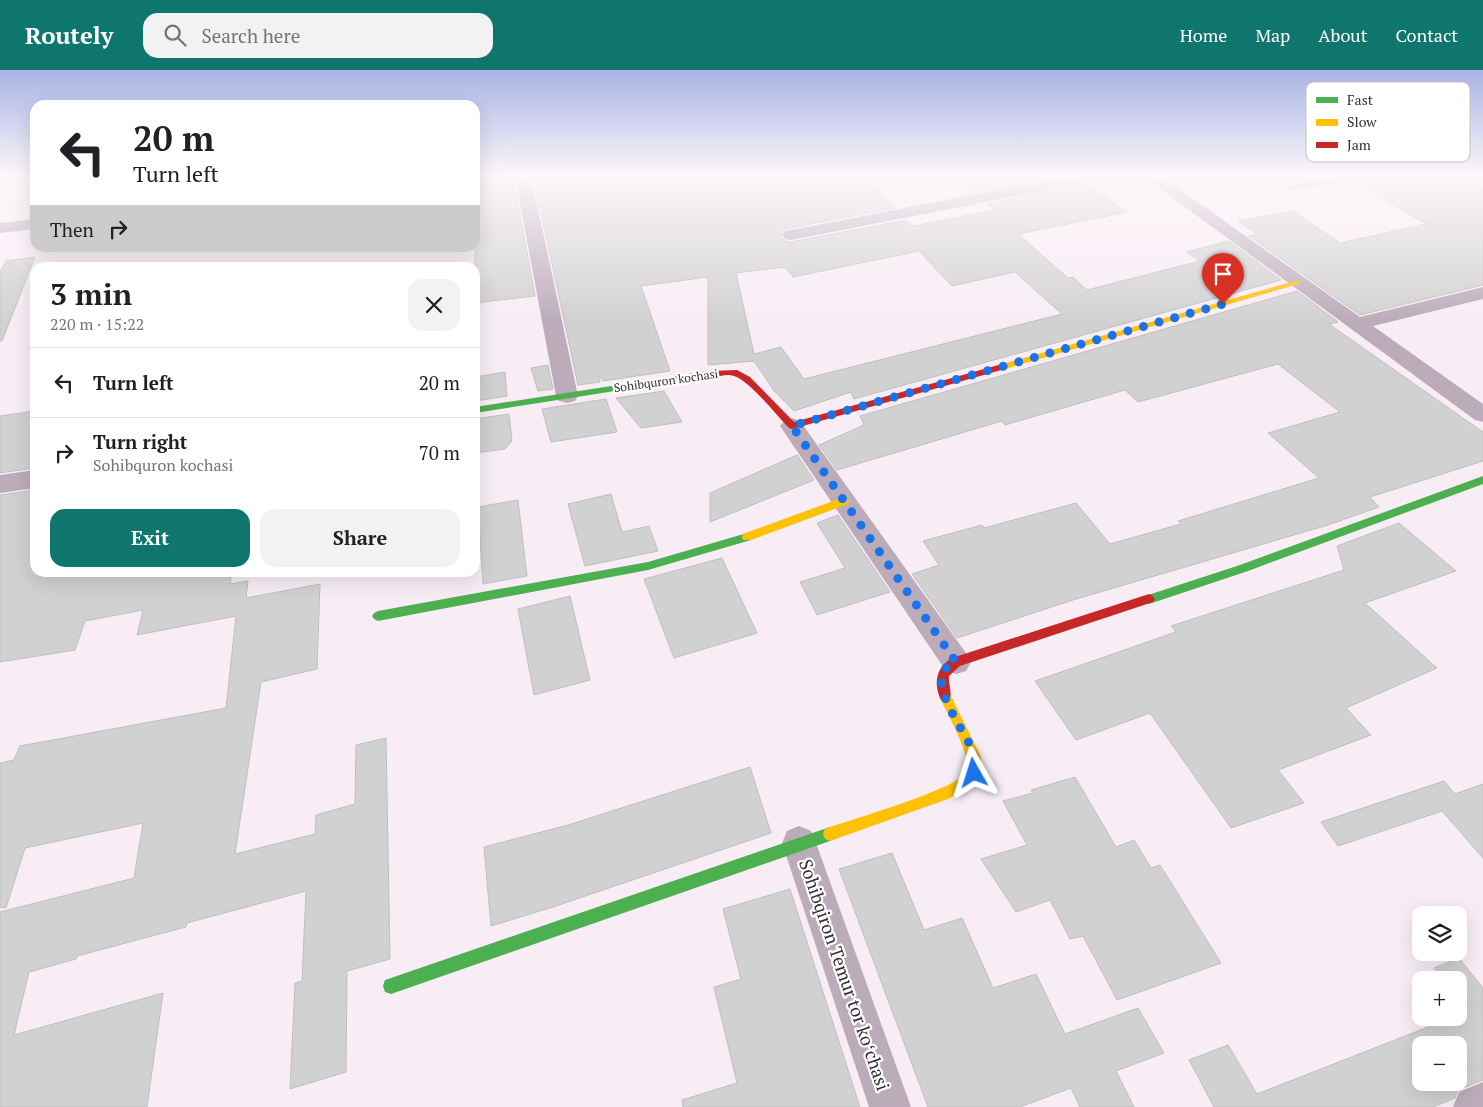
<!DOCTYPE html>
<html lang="en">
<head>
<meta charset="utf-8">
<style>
	:root { --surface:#fff; --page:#f2f2f2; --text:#202124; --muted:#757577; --line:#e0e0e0; --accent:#0f766e }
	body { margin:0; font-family:"PT Serif",serif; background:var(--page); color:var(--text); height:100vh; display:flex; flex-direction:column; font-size:19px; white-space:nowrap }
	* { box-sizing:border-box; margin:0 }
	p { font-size:16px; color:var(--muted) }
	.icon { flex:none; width:28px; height:28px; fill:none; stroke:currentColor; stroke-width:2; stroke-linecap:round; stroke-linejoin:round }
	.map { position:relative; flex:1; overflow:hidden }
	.details { position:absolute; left:30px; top:192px; width:450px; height:315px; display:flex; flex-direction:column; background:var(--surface); border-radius:15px; box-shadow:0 5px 20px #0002 }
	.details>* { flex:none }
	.banner { position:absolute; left:30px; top:30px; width:450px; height:152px; border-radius:15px; box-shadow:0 5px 20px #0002; background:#fff; color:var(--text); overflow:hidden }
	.tools { position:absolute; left:1412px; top:836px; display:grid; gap:10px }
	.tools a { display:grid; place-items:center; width:55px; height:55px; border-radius:10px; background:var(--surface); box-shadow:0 5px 20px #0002; font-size:25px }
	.pin { position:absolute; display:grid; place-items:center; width:42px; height:42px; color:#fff; margin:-51px -21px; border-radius:50% 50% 50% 0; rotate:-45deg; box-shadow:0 0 5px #0007 }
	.pin .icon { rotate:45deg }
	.me { position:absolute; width:55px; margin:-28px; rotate:354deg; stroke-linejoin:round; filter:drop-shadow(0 0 4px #0008) }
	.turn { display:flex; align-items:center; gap:18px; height:105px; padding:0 20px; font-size:22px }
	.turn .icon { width:65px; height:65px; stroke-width:2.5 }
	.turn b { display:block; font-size:35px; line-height:42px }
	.then { display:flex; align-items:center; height:48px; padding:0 20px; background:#0003; gap:10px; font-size:19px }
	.round { display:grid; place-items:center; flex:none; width:52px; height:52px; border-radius:15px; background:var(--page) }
	.summary { display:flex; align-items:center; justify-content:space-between; height:85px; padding:0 20px }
	h1 { font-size:30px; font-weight:700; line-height:38px }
	.cta { display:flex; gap:10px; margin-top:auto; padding:10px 20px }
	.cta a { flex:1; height:58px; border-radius:15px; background:var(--accent); color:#fff; font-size:20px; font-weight:700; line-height:58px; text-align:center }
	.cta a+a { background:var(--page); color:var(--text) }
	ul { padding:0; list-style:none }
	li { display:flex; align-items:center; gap:15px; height:70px; padding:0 20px; border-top:1px solid var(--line) }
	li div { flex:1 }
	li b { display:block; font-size:19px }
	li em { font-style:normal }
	header { display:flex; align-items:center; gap:30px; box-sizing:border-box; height:70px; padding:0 25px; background:var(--accent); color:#fff }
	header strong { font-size:24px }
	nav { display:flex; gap:28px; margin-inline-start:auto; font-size:18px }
	.search { width:350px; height:45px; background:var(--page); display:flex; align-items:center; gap:12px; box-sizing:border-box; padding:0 18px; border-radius:15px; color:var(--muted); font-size:19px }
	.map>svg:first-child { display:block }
	.building { fill:#d2d1d1; stroke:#bfbfbf; fill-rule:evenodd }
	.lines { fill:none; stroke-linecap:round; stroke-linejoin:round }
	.lane { fill:#bcacba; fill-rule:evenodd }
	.street { fill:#bcacba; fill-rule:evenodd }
	.fast { fill:#4caf50; fill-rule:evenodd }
	.slow { fill:#ffc107; fill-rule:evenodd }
	.jam { fill:#c62828; fill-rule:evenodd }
	.route { stroke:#1a73e8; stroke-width:9; stroke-dasharray:0 16.2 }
	.labels { text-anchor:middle; stroke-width:4.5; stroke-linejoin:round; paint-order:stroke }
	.far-street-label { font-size:12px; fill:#372d35; stroke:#fff }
	.near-street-label { font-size:18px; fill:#372d35; stroke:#fff }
	.key { fill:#fff; stroke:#c3c0c2; stroke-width:1 }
	.key-label { font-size:14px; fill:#372d35 }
</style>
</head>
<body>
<header>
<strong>Routely</strong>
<div class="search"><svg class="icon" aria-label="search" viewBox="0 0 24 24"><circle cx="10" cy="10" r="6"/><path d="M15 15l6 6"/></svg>Search here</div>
<nav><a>Home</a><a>Map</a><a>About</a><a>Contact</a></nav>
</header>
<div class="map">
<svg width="1483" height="1037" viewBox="0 0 1483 1037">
	<rect width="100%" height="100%" fill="#f8edf5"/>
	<path class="building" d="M 475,106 L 513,106 L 535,226 L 475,233 Z
		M 533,106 L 652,106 L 655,115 L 794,106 L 864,106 L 895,138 L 785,159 L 780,166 L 785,171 L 791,172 L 906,150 L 913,156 L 995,140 L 987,134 L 1086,114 L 1128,142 L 1018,164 L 1068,208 L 1073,207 L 1087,220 L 1200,191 L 1186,182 L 1229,171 L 1281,210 L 854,329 L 851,322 L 794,341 L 774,321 L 754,291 L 708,295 L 708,207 L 641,216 L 670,301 L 603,311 L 598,305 L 600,312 L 578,315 ZM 919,181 L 952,216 L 1015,202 L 1062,244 L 804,309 L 781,277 L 754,284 L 736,203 L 785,197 L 793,207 Z
		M 950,106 L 1061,106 L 972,123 Z
		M 1367,106 L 1461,106 L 1483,118 L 1483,215 L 1360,245 L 1249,166 L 1257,164 L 1238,151 L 1293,141 L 1340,173 L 1426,154 L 1354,112 L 1360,111 Z
		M 35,187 L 2,271 L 0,271 L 0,202 L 6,191 Z
		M 1297,221 L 1338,252 L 1329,254 L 1483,362 L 1483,391 L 1370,427 L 1379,437 L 1328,455 L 1073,530 L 957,568 L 912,504 L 939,495 L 923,471 L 982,455 L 984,458 L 1076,433 L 1110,474 L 1181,454 L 1178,451 L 1319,408 L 1268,363 L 1340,342 L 1278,294 L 1138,332 L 1125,320 L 1005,355 L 1002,351 L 837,400 L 819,375 L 864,355 L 860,346 Z
		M 548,295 L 553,319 L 538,321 L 531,298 Z
		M 505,302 L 507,326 L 475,331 L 475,307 Z
		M 664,321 L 682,352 L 641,358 L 616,328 Z
		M 606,329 L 617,362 L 551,372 L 542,339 Z
		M 35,341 L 35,398 L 0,403 L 0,346 Z
		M 509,344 L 512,371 L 505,379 L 475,383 L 475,349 Z
		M 797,385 L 814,410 L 710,452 L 710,423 Z
		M 35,420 L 35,502 L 232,502 L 230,514 L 248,511 L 246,528 L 320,514 L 317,599 L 261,612 L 235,784 L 315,764 L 316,745 L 355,734 L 356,675 L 386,668 L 390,889 L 347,901 L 346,1002 L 290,1019 L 295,913 L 302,911 L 306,821 L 187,853 L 186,857 L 77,886 L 76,889 L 29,902 L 14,965 L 163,923 L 147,1037 L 0,1037 L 0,842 L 134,808 L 143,753 L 25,778 L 6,838 L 0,837 L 0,693 L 14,690 L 20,676 L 226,638 L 236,546 L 137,565 L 143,540 L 85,551 L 75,580 L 0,592 L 0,425 Z
		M 611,424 L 622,462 L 649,456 L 658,481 L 585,496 L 568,434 Z
		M 518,430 L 527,506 L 483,514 L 478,437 Z
		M 838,445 L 890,522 L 817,545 L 800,512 L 845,498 L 817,453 Z
		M 1399,453 L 1456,501 L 1365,533 L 1437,598 L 1346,638 L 1371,665 L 1278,700 L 1304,733 L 1231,758 L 1150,643 L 1076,670 L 1035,611 L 1176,562 L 1171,556 L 1344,500 L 1337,476 Z
		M 722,488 L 757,563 L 674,588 L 644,509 Z
		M 570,526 L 590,610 L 534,625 L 518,539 Z
		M 750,697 L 771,763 L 553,837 L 491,856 L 484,777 L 568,755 Z
		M 1075,707 L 1116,777 L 1134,770 L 1151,798 L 1160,795 L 1221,893 L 1117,930 L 1083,866 L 1070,869 L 1050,830 L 1016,842 L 981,789 L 1027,775 L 1003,731 L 1033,723 L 1031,720 Z
		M 1444,711 L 1455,724 L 1483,714 L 1483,788 L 1442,741 L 1338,776 L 1321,752 Z
		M 892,783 L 924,860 L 962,848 L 993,918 L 1036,904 L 1065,964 L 1138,938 L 1164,983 L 1116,1001 L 1134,1037 L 1080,1037 L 1071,1018 L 1020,1037 L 928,1037 L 839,799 Z
		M 790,819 L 860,1037 L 683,1037 L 682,1030 L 737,1013 L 714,917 L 741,909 L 723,839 Z
		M 1459,888 L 1483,918 L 1483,1010 L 1458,1020 L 1455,1028 L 1433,1037 L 1214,1037 L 1189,990 L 1228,975 L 1257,1024 L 1451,948 L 1459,948 L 1459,944 L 1467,941 L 1459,931 L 1459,910 L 1443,910 L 1434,898 ZM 1421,975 L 1459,975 L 1459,1012 L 1421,1012 Z"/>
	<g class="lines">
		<path class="lane" d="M 1340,106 L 1365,106 L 1359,109 L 1293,120 L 1287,117 L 1293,114 Z"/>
		<path class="street" d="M 515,106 L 531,106 L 578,326 L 575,331 L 567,333 L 559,331 L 556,326 Z
			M 1070,106 L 1102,106 L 1100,109 L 1094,111 L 791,170 L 785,169 L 782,165 L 785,161 L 791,160 Z
			M 1143,106 L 1161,106 L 1360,247 L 1483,217 L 1483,229 L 1373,256 L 1483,334 L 1483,352 L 1475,350 Z
			M 35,149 L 35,159 L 0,163 L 0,153 Z
			M 792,348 L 800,351 L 966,583 L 971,592 L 966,601 L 956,604 L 946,601 L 780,356 L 784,351 Z
			M 35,400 L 35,418 L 0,423 L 0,405 Z
			M 799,756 L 811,761 L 816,773 L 911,1037 L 869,1037 L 782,773 L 787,761 Z
			M 1483,1012 L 1483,1037 L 1453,1037 L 1459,1022 Z"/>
		<path class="fast" d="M 708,301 L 711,302 L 711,306 L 475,343 L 475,337 Z
			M 1483,406 L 1483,414 L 1248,501 L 1149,534 L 1145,532 L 1143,529 L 1145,526 L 1240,495 Z
			M 747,463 L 751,464 L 752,467 L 751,470 L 648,500 L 378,551 L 374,549 L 372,546 L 374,543 L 378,541 L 648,492 Z
			M 830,757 L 835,759 L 837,764 L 835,769 L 830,771 L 391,924 L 385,922 L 383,916 L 385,910 L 391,908 Z"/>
		<path class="slow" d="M 1295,211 L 1302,213 L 1005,299 L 1002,300 L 998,297 L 999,295 Z
			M 844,427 L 849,431 L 848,434 L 751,470 L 743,470 L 742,467 L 743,464 Z
			M 945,621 L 949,622 L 981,687 L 982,701 L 974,716 L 948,729 L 830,771 L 825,769 L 823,764 L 825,759 C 846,751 965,717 968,700 C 971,686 946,641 939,626 L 941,622 Z"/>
		<path class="jam" d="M 1002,294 L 1005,295 L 1005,299 L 792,359 L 789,358 C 776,345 750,311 734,306 C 725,302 712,311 704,304 L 708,301 L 737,300 L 750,307 L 794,352 Z
			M 1149,524 L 1153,526 L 1155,529 L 1153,532 L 960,596 L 949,606 C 948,614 953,623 949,630 L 945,631 L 941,630 C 933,614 936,597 952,588 Z"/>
	</g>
	<linearGradient id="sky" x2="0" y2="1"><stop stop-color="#a9b4e5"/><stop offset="0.42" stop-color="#fcf7fa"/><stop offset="1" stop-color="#fcf7fa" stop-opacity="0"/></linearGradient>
	<rect width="1483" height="251" fill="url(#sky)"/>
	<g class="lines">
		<path class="route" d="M 974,703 C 975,694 975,686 971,677 C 963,659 930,616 946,598 C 948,596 953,593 956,592 L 792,356 L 1223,234"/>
	</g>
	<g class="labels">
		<g class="far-street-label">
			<text transform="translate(666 311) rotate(-8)" y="4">Sohibquron kochasi</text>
		</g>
		<g class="near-street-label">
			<text transform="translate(844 905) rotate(71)" y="6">Sohibqiron Temur tor koʻchasi</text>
		</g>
	</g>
	<rect x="1306" y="12" width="164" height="80" rx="8" class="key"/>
	<rect x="1316" y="27" width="22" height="6" fill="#4caf50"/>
	<rect x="1316" y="49" width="22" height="7" fill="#ffc107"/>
	<rect x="1316" y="72" width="22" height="6" fill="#c62828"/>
	<g class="key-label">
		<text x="1347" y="35">Fast</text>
		<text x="1347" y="57">Slow</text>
		<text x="1347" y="80">Jam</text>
	</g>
</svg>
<div class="tools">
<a><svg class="icon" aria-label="layers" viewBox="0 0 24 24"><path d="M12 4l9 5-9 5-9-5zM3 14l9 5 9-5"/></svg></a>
<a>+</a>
<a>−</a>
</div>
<div class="pin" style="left:1223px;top:234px;background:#d93025"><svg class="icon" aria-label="arrive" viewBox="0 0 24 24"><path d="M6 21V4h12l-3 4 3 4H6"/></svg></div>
<svg class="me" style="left:974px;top:703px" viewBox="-20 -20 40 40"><path d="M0-17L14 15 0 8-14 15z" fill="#1a73e8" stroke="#fff" stroke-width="4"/></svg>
<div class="banner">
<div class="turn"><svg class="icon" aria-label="left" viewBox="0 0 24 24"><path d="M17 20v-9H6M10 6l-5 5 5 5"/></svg><div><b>20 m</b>Turn left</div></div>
<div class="then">Then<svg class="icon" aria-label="right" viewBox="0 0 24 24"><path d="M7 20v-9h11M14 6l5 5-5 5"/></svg></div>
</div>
<section class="details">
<div class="summary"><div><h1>3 min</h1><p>220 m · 15:22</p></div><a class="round"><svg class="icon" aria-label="close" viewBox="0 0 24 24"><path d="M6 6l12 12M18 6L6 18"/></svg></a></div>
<ul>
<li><svg class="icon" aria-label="left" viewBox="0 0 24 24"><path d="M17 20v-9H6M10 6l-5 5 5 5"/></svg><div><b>Turn left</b></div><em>20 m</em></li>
<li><svg class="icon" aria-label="right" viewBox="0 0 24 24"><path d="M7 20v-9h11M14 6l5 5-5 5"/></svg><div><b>Turn right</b><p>Sohibquron kochasi</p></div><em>70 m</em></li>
</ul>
<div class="cta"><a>Exit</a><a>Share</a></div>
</section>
</div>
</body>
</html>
